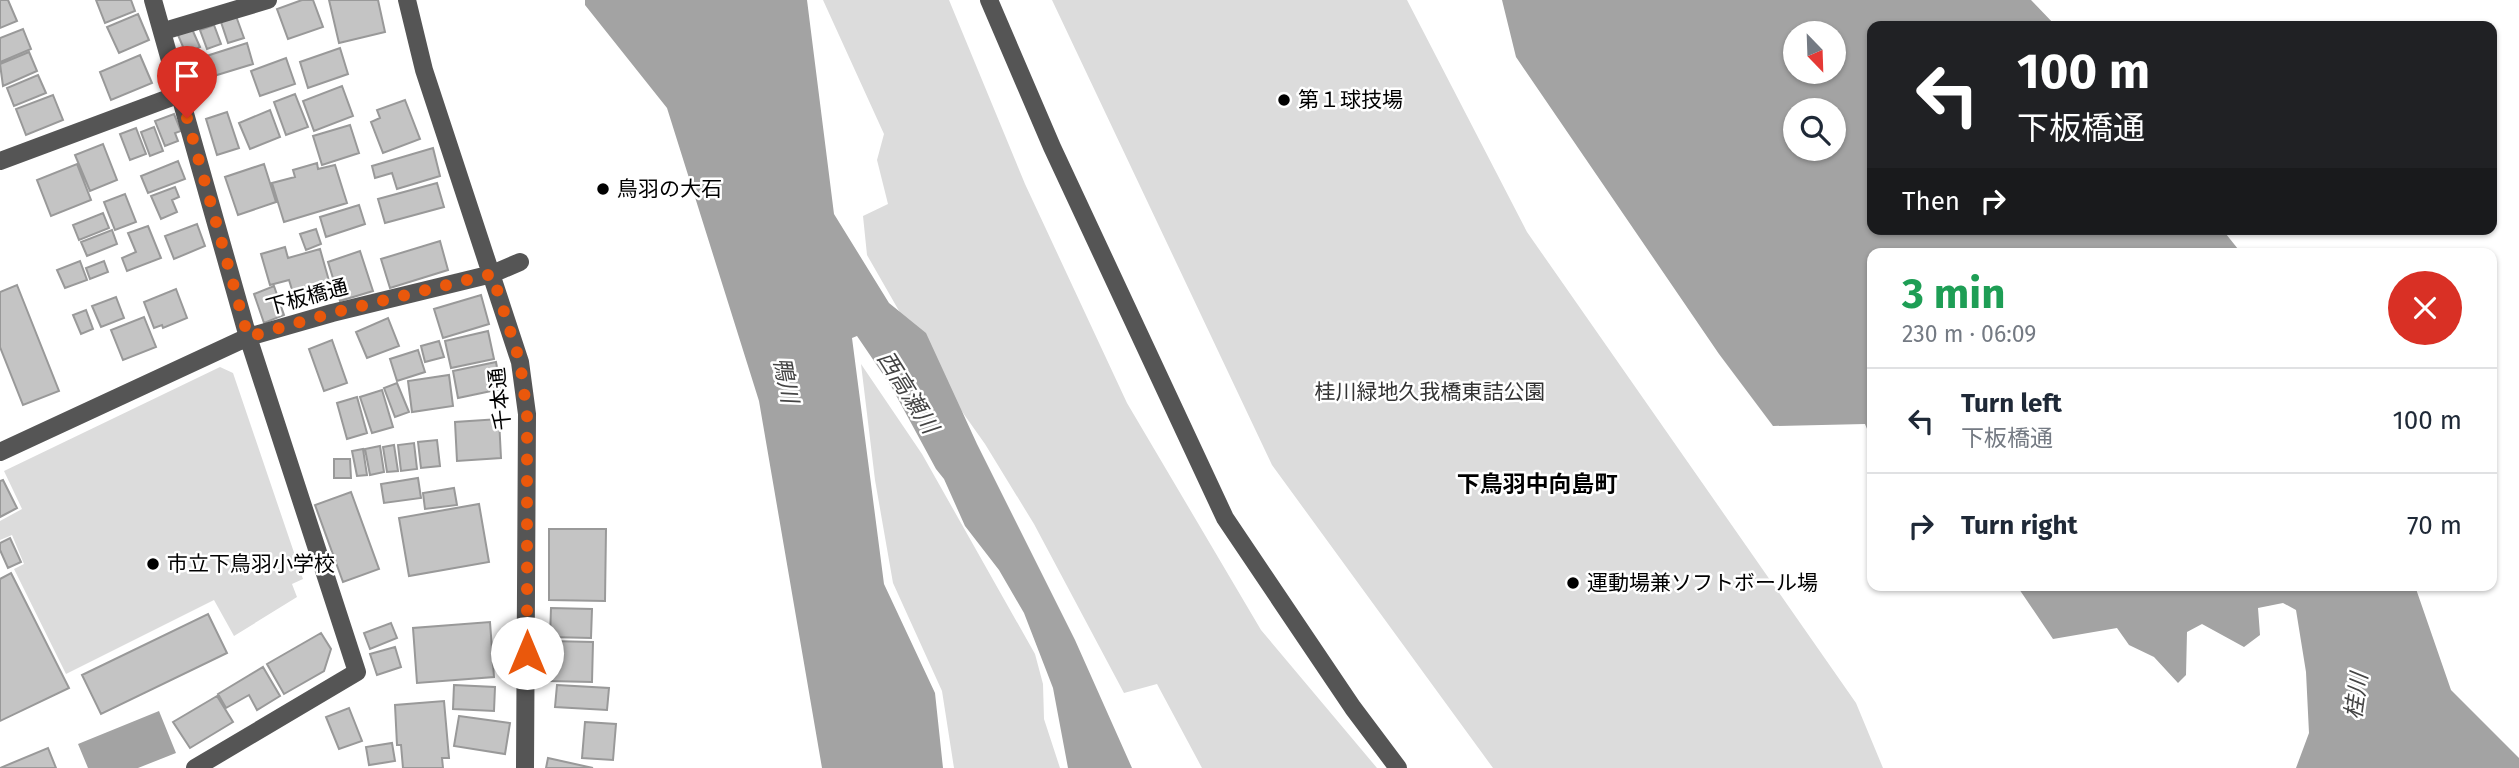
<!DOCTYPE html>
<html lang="en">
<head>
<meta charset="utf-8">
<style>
	:root { --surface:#fff; --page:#f6f6f7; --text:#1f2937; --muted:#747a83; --line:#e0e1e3 }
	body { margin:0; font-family:"Fira Sans","Noto Sans JP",sans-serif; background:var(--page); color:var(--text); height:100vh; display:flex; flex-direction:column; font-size:26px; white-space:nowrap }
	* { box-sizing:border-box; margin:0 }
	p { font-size:23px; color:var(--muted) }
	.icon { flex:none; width:38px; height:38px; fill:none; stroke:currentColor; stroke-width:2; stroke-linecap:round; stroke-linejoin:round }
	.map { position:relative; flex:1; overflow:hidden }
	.details { position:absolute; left:1867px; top:248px; width:630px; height:343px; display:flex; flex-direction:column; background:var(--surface); border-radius:14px; box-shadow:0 2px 5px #0004 }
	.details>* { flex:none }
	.hud { position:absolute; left:1867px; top:21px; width:630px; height:214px; border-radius:14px; box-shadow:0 2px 5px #0004; background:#202124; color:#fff; overflow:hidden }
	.needle { width:46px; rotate:157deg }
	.fabs { position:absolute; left:1783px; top:21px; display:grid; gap:14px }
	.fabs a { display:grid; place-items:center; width:63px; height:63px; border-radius:50%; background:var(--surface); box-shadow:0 2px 5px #0004; font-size:35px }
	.pin { position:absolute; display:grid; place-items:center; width:60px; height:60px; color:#fff; margin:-72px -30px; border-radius:50% 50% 50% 0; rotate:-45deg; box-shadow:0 0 7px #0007 }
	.pin .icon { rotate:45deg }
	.me { position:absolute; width:77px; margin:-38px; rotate:0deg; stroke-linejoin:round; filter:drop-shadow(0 0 5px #0008) }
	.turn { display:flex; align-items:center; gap:24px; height:147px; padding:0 35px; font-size:32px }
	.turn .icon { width:91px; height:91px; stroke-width:2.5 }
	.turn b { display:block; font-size:49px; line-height:60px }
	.then { display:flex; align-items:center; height:66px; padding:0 35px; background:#0003; gap:14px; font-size:26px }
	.round { display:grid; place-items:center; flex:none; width:74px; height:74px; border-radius:37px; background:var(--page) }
	.head { display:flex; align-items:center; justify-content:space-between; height:119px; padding:0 35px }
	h1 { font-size:42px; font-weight:700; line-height:52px; color:#1e9e55 }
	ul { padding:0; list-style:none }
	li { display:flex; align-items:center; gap:21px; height:105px; padding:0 35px; border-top:2px solid var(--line) }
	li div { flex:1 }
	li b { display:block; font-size:26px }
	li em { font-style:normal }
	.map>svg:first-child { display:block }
	.green { fill:#dcdcdc }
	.water { fill:#a3a3a3; fill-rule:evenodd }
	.building { fill:#c4c4c4; stroke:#999; stroke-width:2 }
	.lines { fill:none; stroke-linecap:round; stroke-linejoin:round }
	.minor { stroke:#555; stroke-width:18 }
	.route { stroke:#ea580c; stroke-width:12; stroke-dasharray:0 21.6 }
	.poi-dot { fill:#000; stroke:#fff; stroke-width:2.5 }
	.labels { text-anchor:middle; stroke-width:5; stroke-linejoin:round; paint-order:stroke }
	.poi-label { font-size:21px; fill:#000; stroke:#fff; text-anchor:start }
	.street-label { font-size:21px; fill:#000; stroke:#fff }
	.park-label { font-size:21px; fill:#333; stroke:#fff }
	.water-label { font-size:23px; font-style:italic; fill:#444; stroke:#fff }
	.neighbourhood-label { font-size:23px; font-weight:bold; fill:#000; stroke:#fff }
</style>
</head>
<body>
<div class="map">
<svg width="2519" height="768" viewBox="0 0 2519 768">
	<rect width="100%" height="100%" fill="#fff"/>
	<path class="green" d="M 823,0 L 949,0 L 1025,184 L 1127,403 L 1261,630 L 1377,768 L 1202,768 L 1157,684 L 1124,693 L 1034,524 L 985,444 L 934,372 L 867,255 L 863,216 L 888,204 L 877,160 L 884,134 Z
		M 1052,0 L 1407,0 L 1527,232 L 1856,703 L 1883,768 L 1493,768 L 1272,465 Z
		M 861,364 L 922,454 L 1035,654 L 1043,684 L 1044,719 L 1060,768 L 954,768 L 942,691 L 893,583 L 875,480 Z
		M 220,367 L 233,373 L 303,579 L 292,584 L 297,597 L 234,636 L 214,600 L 66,674 L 14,569 L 24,564 L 12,535 L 0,540 L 0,521 L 22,509 L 4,471 Z"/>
	<path class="water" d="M 585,0 L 807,0 L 834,214 L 889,303 L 926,333 L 977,444 L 1075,640 L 1132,768 L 1068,768 L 1053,688 L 1024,613 L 999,570 L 965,526 L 944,479 L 936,469 L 891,386 L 857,336 L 852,338 L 884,584 L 935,693 L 943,768 L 822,768 L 759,401 L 667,108 L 585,5 Z
		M 1502,0 L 2031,0 L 2056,26 L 1872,26 L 1872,229 L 2222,229 L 2242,254 L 1872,254 L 1872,441 L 1865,424 L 1773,426 L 1719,354 L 1516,57 ZM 1834,33 L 1834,72 L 1796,72 L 1796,33 ZM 1796,110 L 1834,110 L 1834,149 L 1796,149 Z
		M 2017,586 L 2415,586 L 2451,690 L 2519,758 L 2519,768 L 2296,768 L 2309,733 L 2306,672 L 2296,610 L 2283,603 L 2258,608 L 2260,635 L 2244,647 L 2202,624 L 2187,632 L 2186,675 L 2178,683 L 2154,657 L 2129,645 L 2117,628 L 2053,639 Z
		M 159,711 L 176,753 L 138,768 L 88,768 L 78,744 Z"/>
	<path class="building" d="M 0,0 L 8,0 L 17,21 L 0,28 Z
		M 96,0 L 131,0 L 135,11 L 105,23 Z
		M 302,0 L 313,0 L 323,27 L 288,39 L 277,9 Z
		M 329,0 L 378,0 L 385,32 L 339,43 Z
		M 138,14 L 149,40 L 119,53 L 107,27 Z
		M 236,16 L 244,38 L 228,43 L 221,22 Z
		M 214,25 L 221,44 L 207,49 L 200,30 Z
		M 23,29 L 31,49 L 0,62 L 0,38 Z
		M 192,29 L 200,47 L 186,54 L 178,35 Z
		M 247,43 L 253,64 L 204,79 L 197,59 Z
		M 340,48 L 348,74 L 308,88 L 300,62 Z
		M 29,52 L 37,71 L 3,86 L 0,64 Z
		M 140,55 L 152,83 L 111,100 L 100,72 Z
		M 286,58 L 295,84 L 260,96 L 251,71 Z
		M 38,75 L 46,93 L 14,106 L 7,88 Z
		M 342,86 L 353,116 L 314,131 L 303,101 Z
		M 295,94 L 308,127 L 286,135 L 274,102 Z
		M 53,95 L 63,120 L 26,135 L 16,109 Z
		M 405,100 L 420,139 L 383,153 L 371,122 L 380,118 L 377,110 Z
		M 270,110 L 280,137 L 250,149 L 239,123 Z
		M 227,112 L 239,148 L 217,155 L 206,119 Z
		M 174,114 L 181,131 L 175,133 L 178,141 L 165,146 L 155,121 Z
		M 350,125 L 359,153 L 322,165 L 313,136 Z
		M 154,127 L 163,151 L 150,156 L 141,132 Z
		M 136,128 L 146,154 L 130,160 L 120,134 Z
		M 103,144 L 117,180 L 90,191 L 75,155 Z
		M 433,148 L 440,176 L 397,189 L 392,173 L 375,178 L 372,166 Z
		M 178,161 L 185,179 L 148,193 L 141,176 Z
		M 317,163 L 318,169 L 335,165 L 347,203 L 284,222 L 272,183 L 295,177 L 293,170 Z
		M 77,164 L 91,200 L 51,216 L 37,180 Z
		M 264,164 L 276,202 L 238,215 L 225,177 Z
		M 437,183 L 444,207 L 385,223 L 378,199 Z
		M 175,187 L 179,197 L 172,200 L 177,212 L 161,219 L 151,196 Z
		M 125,194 L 136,222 L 115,230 L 104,202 Z
		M 359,205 L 365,224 L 326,237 L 320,217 Z
		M 103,213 L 109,228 L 79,240 L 73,225 Z
		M 197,224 L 205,246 L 174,259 L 165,236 Z
		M 148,226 L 161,258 L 127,271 L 122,258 L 136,252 L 128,233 Z
		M 316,229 L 321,244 L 306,250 L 300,234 Z
		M 112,230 L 117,244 L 87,256 L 81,242 Z
		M 440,241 L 448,270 L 390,288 L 381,259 Z
		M 285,247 L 288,258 L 320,249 L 333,295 L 297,306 L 289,280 L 270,285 L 261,254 Z
		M 360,251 L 373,291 L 340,301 L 328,262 Z
		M 80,261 L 87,280 L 65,288 L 57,270 Z
		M 104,261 L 108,272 L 90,279 L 86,268 Z
		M 17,285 L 59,391 L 23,405 L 0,347 L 0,292 Z
		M 274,286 L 284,315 L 264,323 L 254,294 Z
		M 176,289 L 187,318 L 163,328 L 162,325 L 154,328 L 144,302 Z
		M 481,295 L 489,324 L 443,338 L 434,309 Z
		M 116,297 L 124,318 L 101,327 L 92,306 Z
		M 86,310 L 93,329 L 81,334 L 73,315 Z
		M 144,317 L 156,347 L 123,360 L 111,330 Z
		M 388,318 L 399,346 L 367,358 L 356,332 Z
		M 488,331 L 494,359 L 451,368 L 445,341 Z
		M 332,340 L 347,383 L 324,391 L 309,349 Z
		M 439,341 L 444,357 L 425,362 L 421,346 Z
		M 418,350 L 425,372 L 397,381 L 390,359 Z
		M 496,362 L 501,389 L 458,398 L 453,371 Z
		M 449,375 L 453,406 L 412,412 L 408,381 Z
		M 397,383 L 409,412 L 395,417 L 384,388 Z
		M 382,390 L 393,427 L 372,433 L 360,397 Z
		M 357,397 L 367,433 L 347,439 L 337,403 Z
		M 499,419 L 501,458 L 457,461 L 455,422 Z
		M 437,440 L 440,466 L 421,468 L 418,442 Z
		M 414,443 L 417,469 L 401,471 L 398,445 Z
		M 394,445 L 398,471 L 387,472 L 383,447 Z
		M 380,446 L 384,472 L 370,475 L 365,449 Z
		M 363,449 L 367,475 L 357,476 L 352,451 Z
		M 334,459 L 350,459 L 351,478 L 334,478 Z
		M 418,478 L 421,498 L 384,503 L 381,484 Z
		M 3,480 L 17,508 L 0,517 L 0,481 Z
		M 454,488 L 457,505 L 425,509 L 423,493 Z
		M 351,492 L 379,569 L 343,582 L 315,505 Z
		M 479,504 L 489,562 L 409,576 L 399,518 Z
		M 549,529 L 606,529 L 605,601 L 549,600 Z
		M 10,538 L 21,562 L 8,568 L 0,550 L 0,543 Z
		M 11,573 L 69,688 L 0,721 L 0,579 Z
		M 551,608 L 592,609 L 591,638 L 550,637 Z
		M 208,614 L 227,653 L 101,714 L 82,675 Z
		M 490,622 L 494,677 L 417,683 L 413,628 Z
		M 391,623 L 397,638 L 370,649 L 364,633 Z
		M 321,633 L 331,649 L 324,671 L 284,694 L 267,664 Z
		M 550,641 L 593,642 L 592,682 L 549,681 Z
		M 395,647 L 401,667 L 377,675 L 370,654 Z
		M 263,667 L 280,696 L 257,710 L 249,695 L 226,708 L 218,694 Z
		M 454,685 L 495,687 L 494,711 L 453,709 Z
		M 557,685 L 609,688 L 607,710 L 555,707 Z
		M 217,696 L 233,722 L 190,748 L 173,722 Z
		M 444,701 L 449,758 L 442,758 L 443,768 L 403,768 L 401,745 L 397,745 L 395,705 Z
		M 349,708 L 362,741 L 339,749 L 326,717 Z
		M 459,716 L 510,723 L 505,754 L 454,746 Z
		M 585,722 L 616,724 L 613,760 L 582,758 Z
		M 392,743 L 395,761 L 369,765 L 366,747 Z
		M 48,748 L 56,768 L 0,768 Z
		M 548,758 L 593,768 L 546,768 Z"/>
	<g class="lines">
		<path class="minor" d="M 153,0 L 248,337 L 357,672 L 195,768
			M 407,0 L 424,70 L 520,362 L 527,414 L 525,768
			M 989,0 L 1052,147 L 1225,518 L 1353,708 L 1398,768
			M 164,31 L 268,0
			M 0,161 L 180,94
			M 0,452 L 248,337 L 332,313 L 492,274 L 520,262"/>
	</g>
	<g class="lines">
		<path class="route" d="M 187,118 L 248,337 L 332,313 L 492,274 L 520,362 L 527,414 L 527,653"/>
	</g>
	<g class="poi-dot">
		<circle cx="1284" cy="100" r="7"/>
		<circle cx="603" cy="189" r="7"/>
		<circle cx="153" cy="564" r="7"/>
		<circle cx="1573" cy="583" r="7"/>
	</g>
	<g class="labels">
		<g class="poi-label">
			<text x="1298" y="107">第１球技場</text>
			<text x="617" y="196">鳥羽の大石</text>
			<text x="167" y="571">市立下鳥羽小学校</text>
			<text x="1587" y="590">運動場兼ソフトボール場</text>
		</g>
		<g class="street-label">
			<text transform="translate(307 297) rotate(-15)" y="7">下板橋通</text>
			<text transform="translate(500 399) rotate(-96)" y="7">千本通</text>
		</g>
		<g class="park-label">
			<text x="1430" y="399">桂川緑地久我橋東詰公園</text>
		</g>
		<g class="water-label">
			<text transform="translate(786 380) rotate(79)" y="8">鴨川</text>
			<text transform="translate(908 392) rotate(58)" y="8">西高瀬川</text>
			<text transform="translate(2356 696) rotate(-82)" y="8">桂川</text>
		</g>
		<g class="neighbourhood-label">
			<text x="1537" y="492">下鳥羽中向島町</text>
		</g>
	</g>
</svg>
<div class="fabs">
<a><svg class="needle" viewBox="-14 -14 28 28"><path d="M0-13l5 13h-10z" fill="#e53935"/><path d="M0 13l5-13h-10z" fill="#747a83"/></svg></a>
<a><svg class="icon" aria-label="search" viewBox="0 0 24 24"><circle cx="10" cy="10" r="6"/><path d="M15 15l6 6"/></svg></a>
</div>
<div class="pin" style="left:187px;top:118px;background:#d93025"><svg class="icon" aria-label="arrive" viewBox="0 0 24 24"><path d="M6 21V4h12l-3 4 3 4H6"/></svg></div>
<svg class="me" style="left:527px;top:653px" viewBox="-20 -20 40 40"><circle r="19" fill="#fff"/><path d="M0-13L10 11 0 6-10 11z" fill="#ea580c"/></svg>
<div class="hud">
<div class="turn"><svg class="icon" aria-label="left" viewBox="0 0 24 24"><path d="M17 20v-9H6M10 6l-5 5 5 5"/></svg><div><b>100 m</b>下板橋通</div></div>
<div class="then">Then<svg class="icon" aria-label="right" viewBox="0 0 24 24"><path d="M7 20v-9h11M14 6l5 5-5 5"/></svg></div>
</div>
<section class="details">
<div class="head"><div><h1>3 min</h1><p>230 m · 06:09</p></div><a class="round" style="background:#d93025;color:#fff"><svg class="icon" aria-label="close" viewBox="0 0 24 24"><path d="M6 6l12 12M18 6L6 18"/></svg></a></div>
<ul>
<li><svg class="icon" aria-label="left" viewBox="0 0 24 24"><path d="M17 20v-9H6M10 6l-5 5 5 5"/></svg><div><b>Turn left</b><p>下板橋通</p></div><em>100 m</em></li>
<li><svg class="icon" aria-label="right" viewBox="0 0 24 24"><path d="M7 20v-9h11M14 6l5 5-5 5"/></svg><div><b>Turn right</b></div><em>70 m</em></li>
</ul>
</section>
</div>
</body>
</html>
